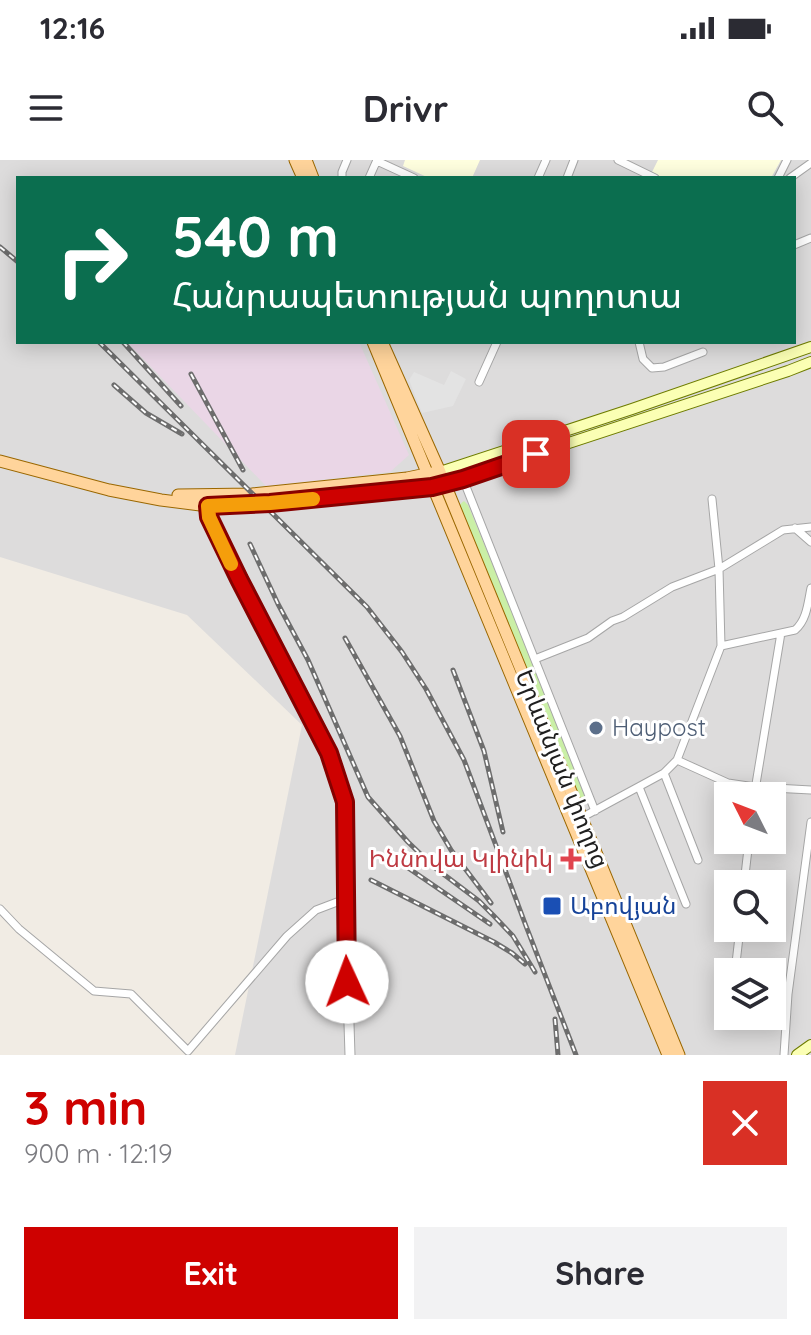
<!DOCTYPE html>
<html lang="en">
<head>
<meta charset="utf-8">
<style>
	:root { --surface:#fff; --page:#f2f2f3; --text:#2b2b33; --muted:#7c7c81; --accent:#ce0100 }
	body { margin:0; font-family:Quicksand,"Noto Sans Armenian",sans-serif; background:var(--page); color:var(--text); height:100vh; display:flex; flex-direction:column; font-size:30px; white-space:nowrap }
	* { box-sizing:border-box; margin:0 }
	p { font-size:26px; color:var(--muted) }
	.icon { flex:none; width:44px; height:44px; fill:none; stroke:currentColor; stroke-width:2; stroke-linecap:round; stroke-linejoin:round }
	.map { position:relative; height:895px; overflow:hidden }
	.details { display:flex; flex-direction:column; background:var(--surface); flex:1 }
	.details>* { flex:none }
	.hud { position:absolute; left:16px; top:16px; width:780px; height:168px; border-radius:0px; box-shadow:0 4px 20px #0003; background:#0b6e4f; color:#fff; overflow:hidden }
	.needle { width:52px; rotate:312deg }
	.buttons { position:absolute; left:714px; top:622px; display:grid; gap:16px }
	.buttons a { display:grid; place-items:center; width:72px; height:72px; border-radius:0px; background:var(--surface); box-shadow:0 4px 20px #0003; font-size:40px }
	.pin { position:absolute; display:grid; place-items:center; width:68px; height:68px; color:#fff; margin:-34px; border-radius:16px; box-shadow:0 4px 12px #0006 }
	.me { position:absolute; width:88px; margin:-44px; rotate:358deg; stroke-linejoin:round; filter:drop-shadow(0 0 6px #0008) }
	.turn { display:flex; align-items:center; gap:28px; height:168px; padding:0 24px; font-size:36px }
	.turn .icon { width:104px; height:104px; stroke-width:2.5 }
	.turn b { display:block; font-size:56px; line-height:68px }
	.round { display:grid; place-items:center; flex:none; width:84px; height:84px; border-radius:0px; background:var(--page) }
	.headline { display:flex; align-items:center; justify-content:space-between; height:136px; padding:0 24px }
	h1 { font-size:48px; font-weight:700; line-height:60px; color:var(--accent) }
	.button { display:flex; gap:16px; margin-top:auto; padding:16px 24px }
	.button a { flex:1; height:92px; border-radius:0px; background:var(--accent); color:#fff; font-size:32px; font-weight:700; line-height:92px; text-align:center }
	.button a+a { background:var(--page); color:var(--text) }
	.status { display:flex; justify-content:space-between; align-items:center; height:56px; padding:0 40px; background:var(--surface); direction:ltr }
	.status svg { height:22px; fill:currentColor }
	header { display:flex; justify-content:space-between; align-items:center; height:104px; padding:0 24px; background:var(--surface); font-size:36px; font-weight:700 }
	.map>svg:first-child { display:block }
	.residential { fill:#dddcdc; fill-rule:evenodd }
	.industrial { fill:#ead6e6 }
	.education { fill:#ffffdf }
	.grass { fill:#caefa6 }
	.parking { fill:#e3e3e3 }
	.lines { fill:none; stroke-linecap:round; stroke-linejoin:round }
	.minor-casing { stroke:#a6a6a6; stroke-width:9 }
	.tertiary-casing { stroke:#a6a6a6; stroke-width:11 }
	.secondary-casing { stroke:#6e7c00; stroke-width:12 }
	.primary-casing { stroke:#9a6700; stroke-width:13 }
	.minor { stroke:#fff; stroke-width:7 }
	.tertiary { stroke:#fff; stroke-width:9 }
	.secondary { stroke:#fbffb4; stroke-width:10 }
	.primary { stroke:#ffd49b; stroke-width:11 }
	.rail-casing { stroke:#6d6d6d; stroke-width:5 }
	.rail { stroke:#fff; stroke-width:2; stroke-dasharray:6; stroke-linecap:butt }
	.route-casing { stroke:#860100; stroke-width:20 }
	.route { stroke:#ce0100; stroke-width:14 }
	.slow { stroke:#f59e0b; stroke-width:14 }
	.service-dot { fill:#5c6f8a; stroke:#fff; stroke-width:3 }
	.health-dot { fill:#e0444e; stroke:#fff; stroke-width:3 }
	.transit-dot { fill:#1a4fb4; stroke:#fff; stroke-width:3 }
	.labels { text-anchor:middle; stroke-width:6; stroke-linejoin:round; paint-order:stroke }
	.service-label { font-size:24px; fill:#4e5e75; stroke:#fff; text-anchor:start }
	.street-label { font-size:24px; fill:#1f1f1f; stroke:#fff }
	.health-label { font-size:24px; fill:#be3a42; stroke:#fff; text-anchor:end }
	.transit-label { font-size:24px; fill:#164399; stroke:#fff; text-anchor:start }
</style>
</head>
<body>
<div class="status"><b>12:16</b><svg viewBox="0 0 49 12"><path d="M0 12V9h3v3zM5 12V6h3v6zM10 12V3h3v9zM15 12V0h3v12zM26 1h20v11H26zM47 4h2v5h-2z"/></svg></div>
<header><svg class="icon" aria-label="menu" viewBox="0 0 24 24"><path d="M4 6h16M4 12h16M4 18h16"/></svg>Drivr<svg class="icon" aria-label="search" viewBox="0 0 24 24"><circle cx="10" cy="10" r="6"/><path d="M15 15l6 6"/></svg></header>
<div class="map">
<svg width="811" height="895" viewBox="0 0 811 895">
	<rect width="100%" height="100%" fill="#f1ece4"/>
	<path class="residential" d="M 0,0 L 811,0 L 811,895 L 235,895 L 302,565 L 187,455 L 0,397 ZM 18,18 L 794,18 L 794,182 L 18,182 ZM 728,636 L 772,636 L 772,680 L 728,680 ZM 728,724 L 772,724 L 772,768 L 728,768 ZM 728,812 L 772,812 L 772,856 L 728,856 Z"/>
	<path class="industrial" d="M 127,182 L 359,182 L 409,295 L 390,312 L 266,326 Z"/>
	<path class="education" d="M 405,0 L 480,0 L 472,18 L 429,18 L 403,6 Z
		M 658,0 L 781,0 L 771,18 L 663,18 L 652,12 Z"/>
	<path class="grass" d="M 464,341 L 468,345 L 586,631 L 586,637 L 584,639 L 578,637 L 459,345 Z"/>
	<path class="parking" d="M 451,211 L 466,219 L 453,246 L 422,253 L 409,220 L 414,212 L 444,225 Z"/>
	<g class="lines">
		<defs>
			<path id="minor" d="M 618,0 L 655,18
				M 377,1 L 414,18
				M 342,18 L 342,12 L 347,0
				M 369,18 L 377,0
				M 538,18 L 546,0
				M 567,18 L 574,0
				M 778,18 L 787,0
				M 790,18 L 811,3
				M 794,85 L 811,78
				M 639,182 L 643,199 L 652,208 L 664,207 L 703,192
				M 479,222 L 497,182
				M 463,319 L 595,651
				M 795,368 L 811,382
				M 721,486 L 795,470 C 807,460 808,442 811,428
				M 535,499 L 588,478 L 612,461 L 623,457 L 672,427 L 719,409 L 783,370 L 811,367
				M 677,600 L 728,623 L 755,627 L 811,630
				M 664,613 L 698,700
				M 639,627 L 686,744
				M 754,636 L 781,473
				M 581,658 L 664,613 L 677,600 L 721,486 L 719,409 L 712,339
				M 744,724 L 749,680
				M 0,749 L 19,769 L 94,831 L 131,834 L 188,891 L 287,776 L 316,750 L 345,739
				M 735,812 L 740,768
				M 730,858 L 730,856
				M 784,895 L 788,834 L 811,662"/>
			<path id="tertiary" d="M 209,339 L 209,357 L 239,419 L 329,593 L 345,642 L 345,739 L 350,895"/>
			<path id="secondary" d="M 440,312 L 632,249 L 811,187
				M 444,324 L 788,211 L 811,202
				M 797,895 L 811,885"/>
			<path id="primary" d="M 295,0 L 303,18
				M 306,0 L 313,18
				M 373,182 L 668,895
				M 382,182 L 440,312 L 679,895
				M 0,301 L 109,330 L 161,340 L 208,346 L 270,343 L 437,325
				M 178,335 L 252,334 L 407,318 L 431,313"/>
		</defs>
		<use href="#minor" class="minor-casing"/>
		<use href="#tertiary" class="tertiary-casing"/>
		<use href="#secondary" class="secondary-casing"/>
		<use href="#primary" class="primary-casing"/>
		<use href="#minor" class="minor"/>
		<use href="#tertiary" class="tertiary"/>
		<use href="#secondary" class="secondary"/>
		<use href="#primary" class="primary"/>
		<defs>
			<path id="rail" d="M 0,87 L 18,102
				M 99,182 L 367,447 L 402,492 L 426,529 L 464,600 L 526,766 L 576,895
				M 123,182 L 181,246
				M 191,214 L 243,310
				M 114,225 L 146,253 L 182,274
				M 250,384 L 278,444 L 308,500 L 368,637 L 408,682 L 434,707 L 479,741 L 493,755 L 513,776 L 535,812
				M 345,478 L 400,576 L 434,661 L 451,690 L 491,743
				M 453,510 L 484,591 L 503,672
				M 398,701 L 490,764
				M 371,720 L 494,782 L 512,793 L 525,804
				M 555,859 L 558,895"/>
		</defs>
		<use href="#rail" class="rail-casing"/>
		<use href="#rail" class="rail"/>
	</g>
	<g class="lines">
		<defs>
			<path id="route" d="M 347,822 L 345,642 L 329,593 L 239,419 L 209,357 L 208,346 L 270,343 L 432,327 L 463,319 L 536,294"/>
		</defs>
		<use href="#route" class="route-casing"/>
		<use href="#route" class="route"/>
		<path class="slow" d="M 231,404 L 209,357 L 208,346 L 270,343 L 313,339"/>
	</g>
	<circle class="service-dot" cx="596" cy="568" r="8"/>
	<path class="health-dot" d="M567 687h8v8h8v8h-8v8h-8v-8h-8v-8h8z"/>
	<rect class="transit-dot" x="542" y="736" width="20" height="20" rx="4"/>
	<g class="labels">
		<g class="service-label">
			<text x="612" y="576">Haypost</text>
		</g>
		<g class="street-label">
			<text transform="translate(562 609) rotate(68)" y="8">Երևանյան փողոց</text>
		</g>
		<g class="health-label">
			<text x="553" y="707">Իննովա Կլինիկ</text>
		</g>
		<g class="transit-label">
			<text x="570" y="754">Աբովյան</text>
		</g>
	</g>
</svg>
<div class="buttons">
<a><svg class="needle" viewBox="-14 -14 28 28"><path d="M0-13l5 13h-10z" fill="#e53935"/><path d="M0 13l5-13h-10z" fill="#7c7c81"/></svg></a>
<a><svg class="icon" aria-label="search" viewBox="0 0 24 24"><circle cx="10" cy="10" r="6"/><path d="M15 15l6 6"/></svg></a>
<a><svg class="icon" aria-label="layers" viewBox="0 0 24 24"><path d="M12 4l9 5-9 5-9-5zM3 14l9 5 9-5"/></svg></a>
</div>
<div class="pin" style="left:536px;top:294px;background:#d93025"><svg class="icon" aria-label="arrive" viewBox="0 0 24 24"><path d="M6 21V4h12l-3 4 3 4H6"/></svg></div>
<svg class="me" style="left:347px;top:822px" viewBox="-20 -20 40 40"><circle r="19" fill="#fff"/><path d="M0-13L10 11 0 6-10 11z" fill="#ce0100"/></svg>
<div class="hud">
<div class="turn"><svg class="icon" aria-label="right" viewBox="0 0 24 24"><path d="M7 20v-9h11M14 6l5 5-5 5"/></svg><div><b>540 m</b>Հանրապետության պողոտա</div></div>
</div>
</div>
<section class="details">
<div class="headline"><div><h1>3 min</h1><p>900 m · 12:19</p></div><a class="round" style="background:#d93025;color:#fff"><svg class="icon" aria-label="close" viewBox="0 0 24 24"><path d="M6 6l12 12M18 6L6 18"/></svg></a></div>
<div class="button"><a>Exit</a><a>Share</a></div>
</section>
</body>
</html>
